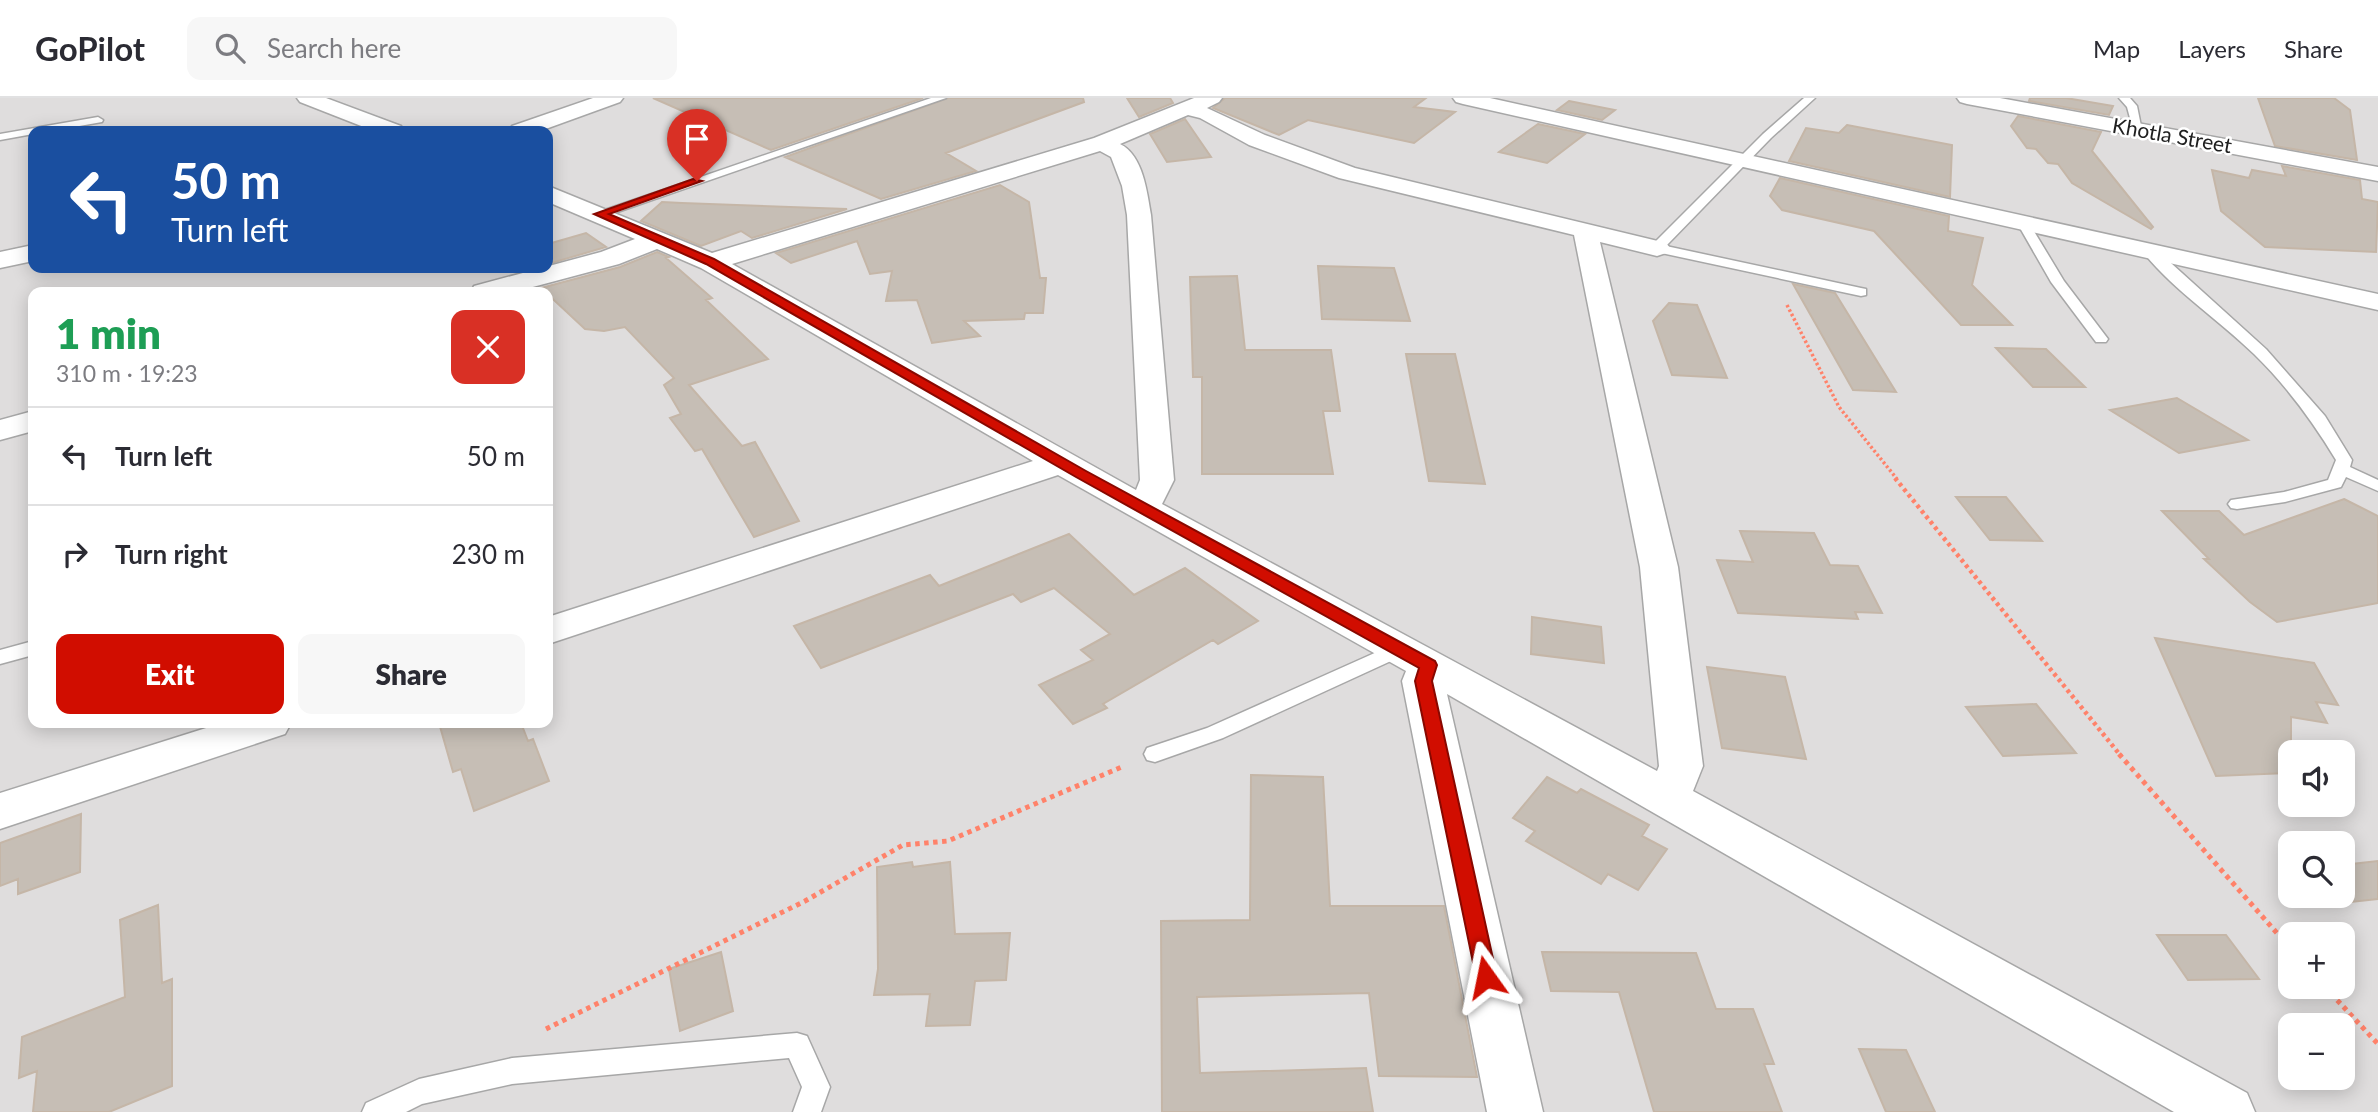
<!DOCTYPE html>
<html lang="en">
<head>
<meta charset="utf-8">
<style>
	:root { --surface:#fff; --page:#f7f7f7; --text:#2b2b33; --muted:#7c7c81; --line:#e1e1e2; --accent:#d10d00 }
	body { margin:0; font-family:Lato,sans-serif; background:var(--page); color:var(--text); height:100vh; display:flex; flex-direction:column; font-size:26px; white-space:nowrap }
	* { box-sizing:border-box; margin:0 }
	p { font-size:23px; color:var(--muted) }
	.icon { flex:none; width:38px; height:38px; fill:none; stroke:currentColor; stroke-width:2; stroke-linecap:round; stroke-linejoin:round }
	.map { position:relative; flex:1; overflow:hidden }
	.sheet { position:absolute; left:28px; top:189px; width:525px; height:441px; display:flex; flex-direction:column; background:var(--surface); border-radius:14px; box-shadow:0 4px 18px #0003 }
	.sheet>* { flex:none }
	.top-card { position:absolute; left:28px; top:28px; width:525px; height:147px; border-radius:14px; box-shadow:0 4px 18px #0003; background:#1a4fa0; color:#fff; overflow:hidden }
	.tools { position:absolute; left:2278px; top:642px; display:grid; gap:14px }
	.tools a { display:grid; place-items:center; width:77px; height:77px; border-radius:14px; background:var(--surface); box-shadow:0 4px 18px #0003; font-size:35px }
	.pin { position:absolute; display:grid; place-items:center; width:60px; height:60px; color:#fff; margin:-72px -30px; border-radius:50% 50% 50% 0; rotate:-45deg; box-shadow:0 0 7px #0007 }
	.pin .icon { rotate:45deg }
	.me { position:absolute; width:77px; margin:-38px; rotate:348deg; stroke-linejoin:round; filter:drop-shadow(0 0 5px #0008) }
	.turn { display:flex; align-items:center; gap:24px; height:147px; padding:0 28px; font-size:32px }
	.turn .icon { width:91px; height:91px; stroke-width:2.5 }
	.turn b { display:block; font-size:49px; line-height:60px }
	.round { display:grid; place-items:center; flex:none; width:74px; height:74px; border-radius:14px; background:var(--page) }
	.overview { display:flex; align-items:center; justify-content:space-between; height:119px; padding:0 28px }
	h1 { font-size:42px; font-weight:800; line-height:52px; color:#1e9e55 }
	.button { display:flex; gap:14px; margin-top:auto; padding:14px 28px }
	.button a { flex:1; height:80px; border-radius:14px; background:var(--accent); color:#fff; font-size:28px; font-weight:800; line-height:80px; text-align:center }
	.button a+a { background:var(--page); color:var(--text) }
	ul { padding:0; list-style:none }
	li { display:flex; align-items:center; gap:21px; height:98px; padding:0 28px; border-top:2px solid var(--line) }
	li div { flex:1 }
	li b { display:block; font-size:26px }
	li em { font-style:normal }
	header { display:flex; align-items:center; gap:42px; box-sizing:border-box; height:98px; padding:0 35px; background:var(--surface); border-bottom:2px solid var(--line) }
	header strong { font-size:33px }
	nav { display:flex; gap:38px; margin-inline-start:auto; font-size:24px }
	.search { width:490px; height:63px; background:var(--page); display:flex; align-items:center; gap:18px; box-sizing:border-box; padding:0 24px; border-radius:14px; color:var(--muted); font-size:26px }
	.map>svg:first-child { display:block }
	.residential { fill:#dfdddd; fill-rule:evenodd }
	.building { fill:#c6beb5; stroke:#c5b6a7; stroke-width:2 }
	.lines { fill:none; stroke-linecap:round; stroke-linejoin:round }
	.service-casing { stroke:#a7a7a7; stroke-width:3 }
	.minor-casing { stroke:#a7a7a7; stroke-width:3 }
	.path-far2 { stroke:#ff826a; stroke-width:3.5; stroke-dasharray:2.5 2.5; stroke-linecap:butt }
	.path-far1 { stroke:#ff826a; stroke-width:4.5; stroke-dasharray:3.5 3.5; stroke-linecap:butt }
	.path { stroke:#ff826a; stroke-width:5; stroke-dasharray:4.5 4.5; stroke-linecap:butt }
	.service { fill:#fff; fill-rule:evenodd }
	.minor { fill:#fff; fill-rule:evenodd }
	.route { fill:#d10d00; stroke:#880800; stroke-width:2 }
	.labels { text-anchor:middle; stroke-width:5; stroke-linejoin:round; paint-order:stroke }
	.far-street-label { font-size:21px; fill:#202020; stroke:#fff }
</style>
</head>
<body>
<header>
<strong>GoPilot</strong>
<div class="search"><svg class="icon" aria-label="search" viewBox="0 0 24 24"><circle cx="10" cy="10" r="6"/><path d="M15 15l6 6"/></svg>Search here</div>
<nav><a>Map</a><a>Layers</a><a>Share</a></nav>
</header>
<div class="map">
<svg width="2378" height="1014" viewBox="0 0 2378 1014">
	<rect width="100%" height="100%" fill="#f2efe6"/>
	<path class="residential" d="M 0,0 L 2378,0 L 2378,1014 L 0,1014 ZM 33,33 L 548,33 L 548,170 L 33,170 ZM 33,194 L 548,194 L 548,625 L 33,625 ZM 2291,654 L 2343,654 L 2343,707 L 2291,707 ZM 2291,746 L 2343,746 L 2343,798 L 2291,798 ZM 2291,836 L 2343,836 L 2343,889 L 2291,889 ZM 2291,928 L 2343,928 L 2343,980 L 2291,980 Z"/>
	<path class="building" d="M 653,0 L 923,0 L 771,52 Z
		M 948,0 L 1083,0 L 1084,4 L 946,55 L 976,73 L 881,101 L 785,59 Z
		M 1127,0 L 1170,0 L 1173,5 L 1139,19 Z
		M 1225,0 L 1426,0 L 1414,9 L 1455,14 L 1414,45 L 1308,22 L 1279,37 L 1213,10 Z
		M 2030,0 L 2066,0 L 2113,8 L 2109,17 L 2029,3 Z
		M 2258,0 L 2334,0 L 2350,12 L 2357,62 L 2275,48 Z
		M 1569,3 L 1615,12 L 1602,22 L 1557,12 Z
		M 2018,18 L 2101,34 L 2092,53 L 2153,129 L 2151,131 L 2072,85 L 2058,66 L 2048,65 L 2036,51 L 2027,50 L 2011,28 Z
		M 1185,21 L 1211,59 L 1167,64 L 1150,36 Z
		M 1538,26 L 1585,36 L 1547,65 L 1499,54 Z
		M 1847,27 L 1952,47 L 1950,99 L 1789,63 L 1806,30 L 1839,35 Z
		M 2282,68 L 2360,82 L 2362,101 L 2378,104 L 2376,154 L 2265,149 L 2221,113 L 2212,72 L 2249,80 L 2252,72 L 2286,78 Z
		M 1780,80 L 1949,118 L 1948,133 L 1983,140 L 1972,187 L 2012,227 L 1961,227 L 1874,133 L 1782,112 L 1770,98 Z
		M 1000,87 L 1029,104 L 1040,180 L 1046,180 L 1043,215 L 1025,215 L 1024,221 L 964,223 L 980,238 L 932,245 L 917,202 L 886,203 L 892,173 L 870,176 L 857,143 L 791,165 L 776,155 Z
		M 662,104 L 682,105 L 847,111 L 752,140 L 741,133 L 701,148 L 641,123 Z
		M 586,135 L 606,149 L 548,166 L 548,146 Z
		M 657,154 L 669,159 L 666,160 L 712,200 L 706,202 L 768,261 L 689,287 L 742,348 L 755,344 L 799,423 L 754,439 L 702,351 L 695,353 L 670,320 L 681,316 L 664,287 L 674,280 L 625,229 L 604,233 L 585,231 L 541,190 L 620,169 Z
		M 1318,168 L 1394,170 L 1410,223 L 1322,221 Z
		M 1237,178 L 1245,252 L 1331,252 L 1340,313 L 1323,313 L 1333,376 L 1202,376 L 1202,279 L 1193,279 L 1190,179 Z
		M 1793,186 L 1835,195 L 1896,294 L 1853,292 Z
		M 1669,205 L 1697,207 L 1727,280 L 1672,277 L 1653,223 Z
		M 1996,250 L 2046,251 L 2085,289 L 2033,289 Z
		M 1406,256 L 1455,256 L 1485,386 L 1429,383 Z
		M 2177,300 L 2248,342 L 2179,355 L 2110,312 Z
		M 1956,399 L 2006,399 L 2042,443 L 1990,442 Z
		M 2344,401 L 2378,418 L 2378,505 L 2277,524 L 2250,504 L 2204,461 L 2209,461 L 2162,413 L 2219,413 L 2244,437 Z
		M 1740,433 L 1814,435 L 1830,467 L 1858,468 L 1882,515 L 1855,514 L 1858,521 L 1738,515 L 1717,462 L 1753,464 Z
		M 1069,436 L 1134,497 L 1185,470 L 1258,523 L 1218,546 L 1213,542 L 1103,606 L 1107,610 L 1073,626 L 1039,587 L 1093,562 L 1081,552 L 1110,536 L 1054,490 L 1021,504 L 1013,496 L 821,570 L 794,528 L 930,477 L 939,488 Z
		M 1532,519 L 1601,529 L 1604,565 L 1531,556 Z
		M 2155,540 L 2314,565 L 2338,607 L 2316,604 L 2327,625 L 2291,619 L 2291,675 L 2216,678 Z
		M 1707,569 L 1785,579 L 1806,661 L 1722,650 Z
		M 2036,606 L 2076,655 L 2003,658 L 1966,609 Z
		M 439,625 L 521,625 L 528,643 L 533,641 L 549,683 L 474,713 L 461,671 L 453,674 Z
		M 1251,677 L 1323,679 L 1330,808 L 1444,808 L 1477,979 L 1379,978 L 1369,895 L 1197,899 L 1200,975 L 1366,970 L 1373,1014 L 1162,1014 L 1161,823 L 1250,822 Z
		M 1547,679 L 1577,695 L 1581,691 L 1649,727 L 1642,738 L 1667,751 L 1638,792 L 1608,776 L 1601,786 L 1526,743 L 1535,733 L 1513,720 Z
		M 81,716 L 80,774 L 18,796 L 18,781 L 0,788 L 0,745 Z
		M 2378,763 L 2378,801 L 2323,807 L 2314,798 L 2343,798 L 2343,767 Z
		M 912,764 L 913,769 L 950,764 L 955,836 L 1010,835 L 1006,882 L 975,883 L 970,927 L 926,928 L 930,896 L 874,897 L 878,871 L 877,769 Z
		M 158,807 L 162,885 L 172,881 L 172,988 L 109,1014 L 33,1014 L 37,973 L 19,980 L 22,939 L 125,899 L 120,822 Z
		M 2157,837 L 2226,837 L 2259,881 L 2188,882 Z
		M 721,854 L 733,913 L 680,933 L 669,871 Z
		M 1542,854 L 1696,855 L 1716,911 L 1753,911 L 1774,966 L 1764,966 L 1782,1014 L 1654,1014 L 1619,894 L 1551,893 Z
		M 1859,951 L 1906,952 L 1935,1014 L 1886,1014 Z"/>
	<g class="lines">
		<defs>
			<path id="service" d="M 931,0 L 946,0 L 603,119 L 593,116 Z
				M 1804,0 L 1815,0 L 1771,40 L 1666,148 L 1861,190 L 1866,191 L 1866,197 L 1861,198 L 1652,153 L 1652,147 L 1763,36 Z
				M 2119,0 L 2130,0 L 2137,8 L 2142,33 L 2133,31 L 2127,9 Z
				M 98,19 L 103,22 L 102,24 L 51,33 L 33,33 L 33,36 L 0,42 L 0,36 Z
				M 2022,119 L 2026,120 L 2064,183 L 2108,241 L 2106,244 L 2096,244 L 2051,184 L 2016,123 Z
				M 2146,146 L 2151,147 L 2266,251 L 2325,318 L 2352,362 L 2350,369 L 2378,382 L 2378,393 L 2346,379 L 2341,389 L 2285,404 L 2237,411 L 2231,410 L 2228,406 L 2231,402 L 2284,394 L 2328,382 L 2336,362 C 2313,324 2286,287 2254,256 C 2217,220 2171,191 2140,150 Z
				M 33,543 L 33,557 L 0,566 L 0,552 Z
				M 1397,545 L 1404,547 L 1407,552 L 1404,557 L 1223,640 L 1155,664 L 1147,662 L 1144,656 L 1147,650 L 1207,630 Z
				M 797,935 L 807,938 L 830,989 L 821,1014 L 793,1014 L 802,989 L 789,960 L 512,986 L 422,1006 L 406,1014 L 362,1014 L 366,1005 L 419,981 L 512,960 Z"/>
			<path id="minor" d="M 297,0 L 326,0 L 401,28 L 404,33 L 374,33 L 300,4 Z
				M 593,0 L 623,0 L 620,4 L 540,33 L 509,33 L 512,28 Z
				M 1194,0 L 1222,0 L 1219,4 L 1207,10 L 1265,37 L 1355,70 L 1666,145 L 1670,150 L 1666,155 L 1657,158 L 1600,144 L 1678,469 L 1703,668 L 1693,693 L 2247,995 L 2255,1014 L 2174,1014 L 1447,596 L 1543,1014 L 1487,1014 L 1402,583 L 1406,573 L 1058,377 L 548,546 L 548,519 L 1033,363 L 701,170 L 657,151 L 619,166 L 514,194 L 471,194 L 474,188 L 601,154 L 635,141 L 548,104 L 548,88 L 712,155 L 1094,40 ZM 1188,17 L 1200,20 L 1249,47 L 1339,80 L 1574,137 L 1640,469 L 1659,668 L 1657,673 L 1162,406 L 1174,382 L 1151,117 C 1147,94 1143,57 1120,46 ZM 1100,53 L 1111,59 L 1122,88 L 1127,117 L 1140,382 L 1136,392 L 732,166 Z
				M 1453,0 L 1490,0 L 2378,196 L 2378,212 L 1463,6 L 1456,4 Z
				M 1957,0 L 2000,0 L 2378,69 L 2378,83 L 1967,6 L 1960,4 Z
				M 33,147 L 33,163 L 0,170 L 0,154 Z
				M 33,313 L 33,333 L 0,342 L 0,322 Z
				M 222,625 L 291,625 L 285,636 L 0,731 L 0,695 Z"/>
		</defs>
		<use href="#service" class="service-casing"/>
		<use href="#minor" class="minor-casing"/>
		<path class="path-far2" d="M 1787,207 L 1839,309 L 1897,381"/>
		<path class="path-far1" d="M 1895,380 L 2121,658"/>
		<path class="path" d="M 2119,656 L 2291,851
			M 2325,889 L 2378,946
			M 546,931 L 805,803 L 903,747 L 948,743 L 1124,668"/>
		<use href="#service" class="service"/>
		<use href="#minor" class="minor"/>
	</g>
	<path class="route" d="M 693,81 L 702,83 L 609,116 L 714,161 L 1086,373 L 1435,563 L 1437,567 L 1432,583 L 1497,879 L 1494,886 L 1486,888 L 1479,886 L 1476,879 L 1415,583 L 1419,570 L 1076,379 L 706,166 L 594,116 Z"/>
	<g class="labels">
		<g class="far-street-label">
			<text transform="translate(2172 38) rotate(10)" y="7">Khotla Street</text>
		</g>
	</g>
</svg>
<div class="tools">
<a><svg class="icon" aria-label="sound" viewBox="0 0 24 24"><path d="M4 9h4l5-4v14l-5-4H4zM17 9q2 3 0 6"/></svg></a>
<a><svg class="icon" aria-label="search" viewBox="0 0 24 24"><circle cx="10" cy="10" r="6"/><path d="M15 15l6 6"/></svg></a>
<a>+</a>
<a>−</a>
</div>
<div class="pin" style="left:697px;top:83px;background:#d93025"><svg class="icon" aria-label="arrive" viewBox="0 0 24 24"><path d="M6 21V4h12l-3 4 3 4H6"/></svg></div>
<svg class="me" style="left:1486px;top:879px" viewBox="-20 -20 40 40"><path d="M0-17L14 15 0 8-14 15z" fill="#d10d00" stroke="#fff" stroke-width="4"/></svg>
<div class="top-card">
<div class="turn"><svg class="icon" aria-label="left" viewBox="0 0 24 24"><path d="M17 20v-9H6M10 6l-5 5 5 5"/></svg><div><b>50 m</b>Turn left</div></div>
</div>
<section class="sheet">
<div class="overview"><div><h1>1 min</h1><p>310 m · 19:23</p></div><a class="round" style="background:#d93025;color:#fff"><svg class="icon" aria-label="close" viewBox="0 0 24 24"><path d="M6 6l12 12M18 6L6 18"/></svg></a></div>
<ul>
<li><svg class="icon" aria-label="left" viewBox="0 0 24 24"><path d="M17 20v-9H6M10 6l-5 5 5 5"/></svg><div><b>Turn left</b></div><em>50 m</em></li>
<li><svg class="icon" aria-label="right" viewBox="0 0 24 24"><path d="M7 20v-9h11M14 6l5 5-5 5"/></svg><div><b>Turn right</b></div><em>230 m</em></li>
</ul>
<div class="button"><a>Exit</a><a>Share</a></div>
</section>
</div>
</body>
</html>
